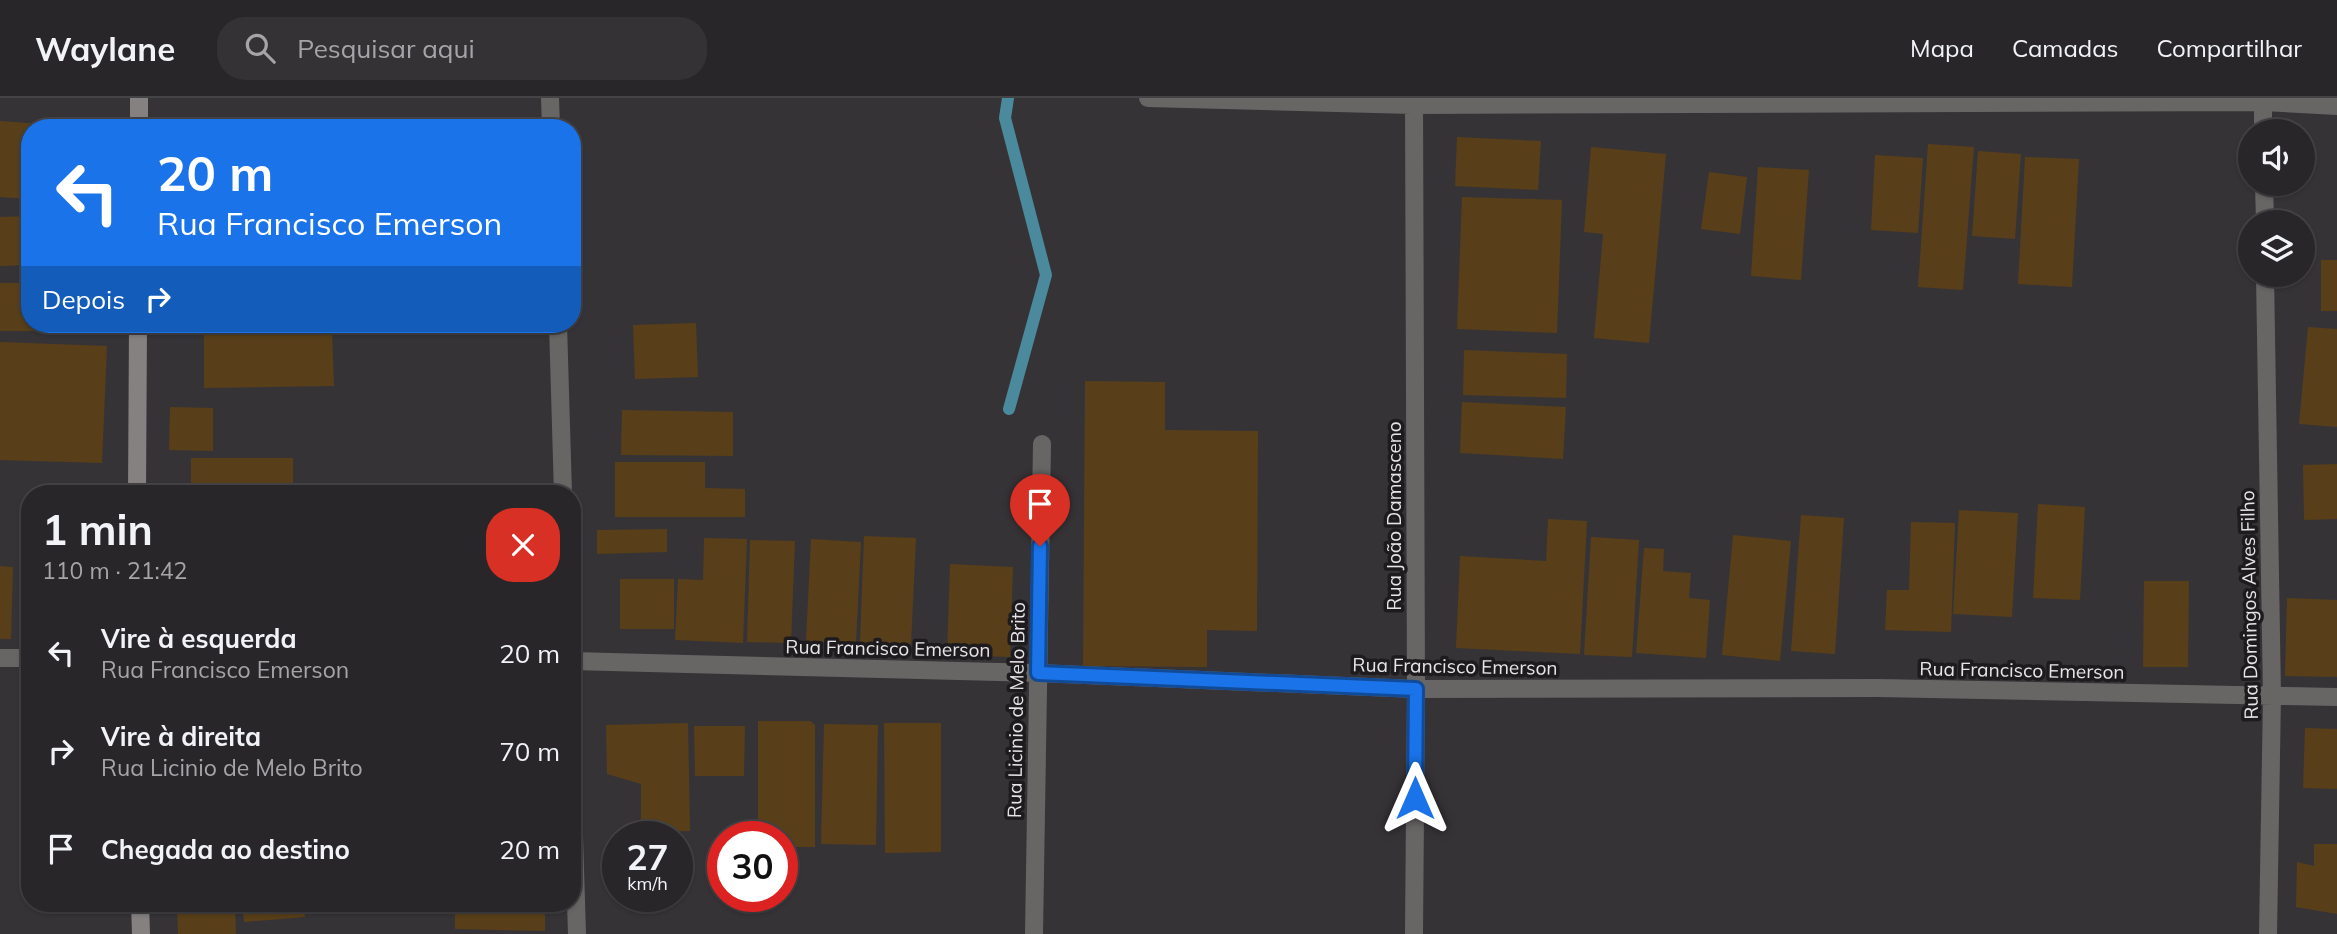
<!DOCTYPE html>
<html lang="pt">
<head>
<meta charset="utf-8">
<style>
	:root { --surface:#282629; --page:#343235; --text:#f1f3f6; --muted:#a5a5a8; --line:#444346 }
	body { margin:0; font-family:Mulish,sans-serif; background:var(--page); color:var(--text); height:100vh; display:flex; flex-direction:column; font-size:26px; white-space:nowrap }
	* { box-sizing:border-box; margin:0 }
	p { font-size:23px; color:var(--muted) }
	.icon { flex:none; width:38px; height:38px; fill:none; stroke:currentColor; stroke-width:2; stroke-linecap:round; stroke-linejoin:round }
	.map { position:relative; flex:1; overflow:hidden }
	.drawer { position:absolute; left:21px; top:387px; width:560px; height:427px; display:flex; flex-direction:column; background:var(--surface); border-radius:28px; box-shadow:0 2px 5px #0004,0 0 0 2px var(--line) }
	.drawer>* { flex:none }
	.top-card { position:absolute; left:21px; top:21px; width:560px; height:214px; border-radius:28px; box-shadow:0 2px 5px #0004,0 0 0 2px var(--line); background:#1a73e8; color:#fff; overflow:hidden }
	.fabs { position:absolute; left:2238px; top:21px; display:grid; gap:14px }
	.fabs a { display:grid; place-items:center; width:77px; height:77px; border-radius:50%; background:var(--surface); box-shadow:0 2px 5px #0004,0 0 0 2px var(--line); font-size:35px }
	.speed { position:absolute; left:602px; top:723px; display:flex; gap:14px; font-size:35px; font-weight:700; text-align:center }
	.speed>* { display:grid; place-content:center; width:91px; height:91px; border-radius:50%; background:var(--surface); box-shadow:0 2px 5px #0004,0 0 0 2px var(--line); line-height:1 }
	.speed small { font-size:18px; font-weight:400 }
	.speed .limit { border:10px solid #d22; background:#fff; color:#111 }
	.pin { position:absolute; display:grid; place-items:center; width:60px; height:60px; color:#fff; margin:-72px -30px; border-radius:50% 50% 50% 0; rotate:-45deg; box-shadow:0 0 7px #0007 }
	.pin .icon { rotate:45deg }
	.me { position:absolute; width:77px; margin:-38px; rotate:0deg; stroke-linejoin:round; filter:drop-shadow(0 0 5px #0008) }
	.turn { display:flex; align-items:center; gap:24px; height:147px; padding:0 21px; font-size:32px }
	.turn .icon { width:91px; height:91px; stroke-width:2.5 }
	.turn b { display:block; font-size:49px; line-height:60px }
	.then { display:flex; align-items:center; height:66px; padding:0 21px; background:#0003; gap:14px; font-size:26px }
	.round { display:grid; place-items:center; flex:none; width:74px; height:74px; border-radius:28px; background:var(--page) }
	.summary { display:flex; align-items:center; justify-content:space-between; height:119px; padding:0 21px }
	h1 { font-size:42px; font-weight:700; line-height:52px }
	ul { padding:0; list-style:none }
	li { display:flex; align-items:center; gap:21px; height:98px; padding:0 21px }
	li div { flex:1 }
	li b { display:block; font-size:26px }
	li em { font-style:normal }
	header { display:flex; align-items:center; gap:42px; box-sizing:border-box; height:98px; padding:0 35px; background:var(--surface); border-bottom:2px solid var(--line) }
	header strong { font-size:33px }
	nav { display:flex; gap:38px; margin-inline-start:auto; font-size:24px }
	.search { width:490px; height:63px; background:var(--page); display:flex; align-items:center; gap:18px; box-sizing:border-box; padding:0 24px; border-radius:28px; color:var(--muted); font-size:26px }
	.map>svg:first-child { display:block }
	.lines { fill:none; stroke-linecap:round; stroke-linejoin:round }
	.stream { stroke:#4b8a9c; stroke-width:12 }
	.building { fill:#583f19 }
	.minor { stroke:#686665; stroke-width:18 }
	.secondary { stroke:#858180; stroke-width:18 }
	.route-casing { stroke:#114b97; stroke-width:18 }
	.route { stroke:#1a73e8; stroke-width:12 }
	.labels { text-anchor:middle; stroke-width:7; stroke-linejoin:round; paint-order:stroke }
	.street-label { font-size:19px; fill:#e6e4e6; stroke:#1d1b1d }
</style>
</head>
<body>
<header>
<strong>Waylane</strong>
<div class="search"><svg class="icon" aria-label="search" viewBox="0 0 24 24"><circle cx="10" cy="10" r="6"/><path d="M15 15l6 6"/></svg>Pesquisar aqui</div>
<nav><a>Mapa</a><a>Camadas</a><a>Compartilhar</a></nav>
</header>
<div class="map">
<svg width="2337" height="836" viewBox="0 0 2337 836">
	<rect width="100%" height="100%" fill="#363337"/>
	<g class="lines">
		<path class="stream" d="M 1008,0 L 1005,20 L 1046,177 L 1009,311"/>
	</g>
	<path class="building" d="M 0,23 L 69,28 L 69,30 L 30,30 L 30,101 L 0,99 Z
		M 1457,39 L 1541,43 L 1538,92 L 1455,88 Z
		M 1928,46 L 1974,49 L 1963,192 L 1918,189 Z
		M 1591,49 L 1666,56 L 1649,245 L 1594,240 L 1603,136 L 1584,134 Z
		M 1978,53 L 2021,56 L 2015,141 L 1972,138 Z
		M 1875,57 L 1923,60 L 1918,135 L 1871,132 Z
		M 2025,59 L 2079,61 L 2072,189 L 2018,186 Z
		M 1758,69 L 1809,72 L 1801,182 L 1751,178 Z
		M 1709,74 L 1747,79 L 1740,136 L 1701,131 Z
		M 1462,99 L 1562,102 L 1557,235 L 1457,231 Z
		M 30,118 L 30,167 L 0,168 L 0,119 Z
		M 2321,162 L 2337,162 L 2337,213 L 2321,213 Z
		M 0,185 L 30,185 L 30,226 L 68,226 L 68,233 L 0,233 Z
		M 696,225 L 698,279 L 635,281 L 633,227 Z
		M 377,226 L 413,226 L 413,230 L 377,229 Z
		M 2308,229 L 2337,231 L 2337,329 L 2299,326 Z
		M 332,233 L 334,288 L 204,290 L 204,234 Z
		M 0,244 L 107,248 L 102,365 L 0,362 Z
		M 1464,252 L 1567,256 L 1566,300 L 1463,297 Z
		M 1085,283 L 1165,284 L 1165,332 L 1258,333 L 1257,533 L 1207,532 L 1207,569 L 1083,568 Z
		M 1462,304 L 1566,309 L 1563,361 L 1460,355 Z
		M 170,309 L 213,310 L 213,353 L 169,352 Z
		M 622,312 L 733,314 L 733,358 L 621,357 Z
		M 191,360 L 293,360 L 293,396 L 191,396 Z
		M 615,364 L 705,364 L 705,390 L 745,391 L 745,419 L 615,419 Z
		M 2337,366 L 2337,421 L 2304,422 L 2303,367 Z
		M 2038,406 L 2085,409 L 2080,502 L 2033,500 Z
		M 1959,412 L 2018,415 L 2012,519 L 1953,516 Z
		M 1801,417 L 1844,420 L 1835,556 L 1791,553 Z
		M 1548,421 L 1587,423 L 1580,556 L 1456,550 L 1460,458 L 1546,463 Z
		M 1911,424 L 1955,425 L 1951,534 L 1885,532 L 1887,492 L 1909,492 Z
		M 667,431 L 667,454 L 597,456 L 597,432 Z
		M 1733,437 L 1791,443 L 1780,563 L 1722,557 Z
		M 864,438 L 916,440 L 911,546 L 860,544 Z
		M 1591,439 L 1639,442 L 1632,559 L 1584,557 Z
		M 704,440 L 747,441 L 743,545 L 675,542 L 678,481 L 703,482 Z
		M 811,441 L 861,444 L 856,545 L 806,543 Z
		M 750,442 L 795,443 L 791,545 L 747,544 Z
		M 1644,450 L 1664,451 L 1663,473 L 1691,475 L 1689,500 L 1710,502 L 1706,560 L 1636,555 Z
		M 950,466 L 1013,469 L 1010,559 L 947,557 Z
		M 0,468 L 13,469 L 11,541 L 0,541 Z
		M 620,481 L 674,481 L 674,531 L 620,531 Z
		M 2144,483 L 2189,483 L 2188,569 L 2143,569 Z
		M 2287,500 L 2337,502 L 2337,579 L 2285,578 Z
		M 758,623 L 810,623 L 815,627 L 815,749 L 782,749 L 782,738 L 758,738 Z
		M 688,625 L 690,733 L 641,734 L 641,686 L 607,676 L 606,627 Z
		M 884,625 L 941,625 L 941,754 L 885,755 Z
		M 824,626 L 878,627 L 876,747 L 821,746 Z
		M 694,628 L 745,628 L 744,678 L 695,678 Z
		M 2305,630 L 2337,631 L 2337,691 L 2303,690 Z
		M 2314,746 L 2337,746 L 2337,816 L 2296,809 L 2297,764 L 2314,768 Z
		M 177,805 L 235,805 L 236,836 L 178,836 Z
		M 242,805 L 304,805 L 305,819 L 244,824 Z
		M 455,805 L 545,805 L 545,833 L 455,831 Z"/>
	<g class="lines">
		<path class="minor" d="M 550,0 L 551,30
			M 1148,0 L 1413,7 L 2263,4 L 2337,8
			M 1414,0 L 1416,591 L 1414,836
			M 2263,0 L 2263,33
			M 2264,86 L 2265,124
			M 2265,177 L 2272,598 L 2268,836
			M 558,226 L 563,396
			M 0,560 L 30,560
			M 572,563 L 1038,575 L 1416,591 L 1878,590 L 2337,599
			M 572,672 L 577,836
			M 1034,836 L 1042,346"/>
		<path class="secondary" d="M 139,30 L 139,0
			M 137,396 L 138,226
			M 140,805 L 141,836"/>
	</g>
	<g class="lines">
		<defs>
			<path id="route" d="M 1040,448 L 1038,575 L 1416,591 L 1415,700"/>
		</defs>
		<use href="#route" class="route-casing"/>
		<use href="#route" class="route"/>
	</g>
	<g class="labels">
		<g class="street-label">
			<text transform="translate(1394 418) rotate(-90)" y="7">Rua João Damasceno</text>
			<text transform="translate(2249 507) rotate(-91)" y="7">Rua Domingos Alves Filho</text>
			<text transform="translate(888 550) rotate(1)" y="7">Rua Francisco Emerson</text>
			<text transform="translate(1455 568) rotate(1)" y="7">Rua Francisco Emerson</text>
			<text transform="translate(2022 572) rotate(1)" y="7">Rua Francisco Emerson</text>
			<text transform="translate(1016 612) rotate(-89)" y="7">Rua Licinio de Melo Brito</text>
		</g>
	</g>
</svg>
<div class="fabs">
<a><svg class="icon" aria-label="sound" viewBox="0 0 24 24"><path d="M4 9h4l5-4v14l-5-4H4zM17 9q2 3 0 6"/></svg></a>
<a><svg class="icon" aria-label="layers" viewBox="0 0 24 24"><path d="M12 4l9 5-9 5-9-5zM3 14l9 5 9-5"/></svg></a>
</div>
<div class="speed"><div>27<small>km/h</small></div><div class="limit">30</div></div>
<div class="pin" style="left:1040px;top:448px;background:#d93025"><svg class="icon" aria-label="arrive" viewBox="0 0 24 24"><path d="M6 21V4h12l-3 4 3 4H6"/></svg></div>
<svg class="me" style="left:1415px;top:700px" viewBox="-20 -20 40 40"><path d="M0-17L14 15 0 8-14 15z" fill="#1a73e8" stroke="#fff" stroke-width="4"/></svg>
<div class="top-card">
<div class="turn"><svg class="icon" aria-label="left" viewBox="0 0 24 24"><path d="M17 20v-9H6M10 6l-5 5 5 5"/></svg><div><b>20 m</b>Rua Francisco Emerson</div></div>
<div class="then">Depois<svg class="icon" aria-label="right" viewBox="0 0 24 24"><path d="M7 20v-9h11M14 6l5 5-5 5"/></svg></div>
</div>
<section class="drawer">
<div class="summary"><div><h1>1 min</h1><p>110 m · 21:42</p></div><a class="round" style="background:#d93025;color:#fff"><svg class="icon" aria-label="close" viewBox="0 0 24 24"><path d="M6 6l12 12M18 6L6 18"/></svg></a></div>
<ul>
<li><svg class="icon" aria-label="left" viewBox="0 0 24 24"><path d="M17 20v-9H6M10 6l-5 5 5 5"/></svg><div><b>Vire à esquerda</b><p>Rua Francisco Emerson</p></div><em>20 m</em></li>
<li><svg class="icon" aria-label="right" viewBox="0 0 24 24"><path d="M7 20v-9h11M14 6l5 5-5 5"/></svg><div><b>Vire à direita</b><p>Rua Licinio de Melo Brito</p></div><em>70 m</em></li>
<li><svg class="icon" aria-label="arrive" viewBox="0 0 24 24"><path d="M6 21V4h12l-3 4 3 4H6"/></svg><div><b>Chegada ao destino</b></div><em>20 m</em></li>
</ul>
</section>
</div>
</body>
</html>
